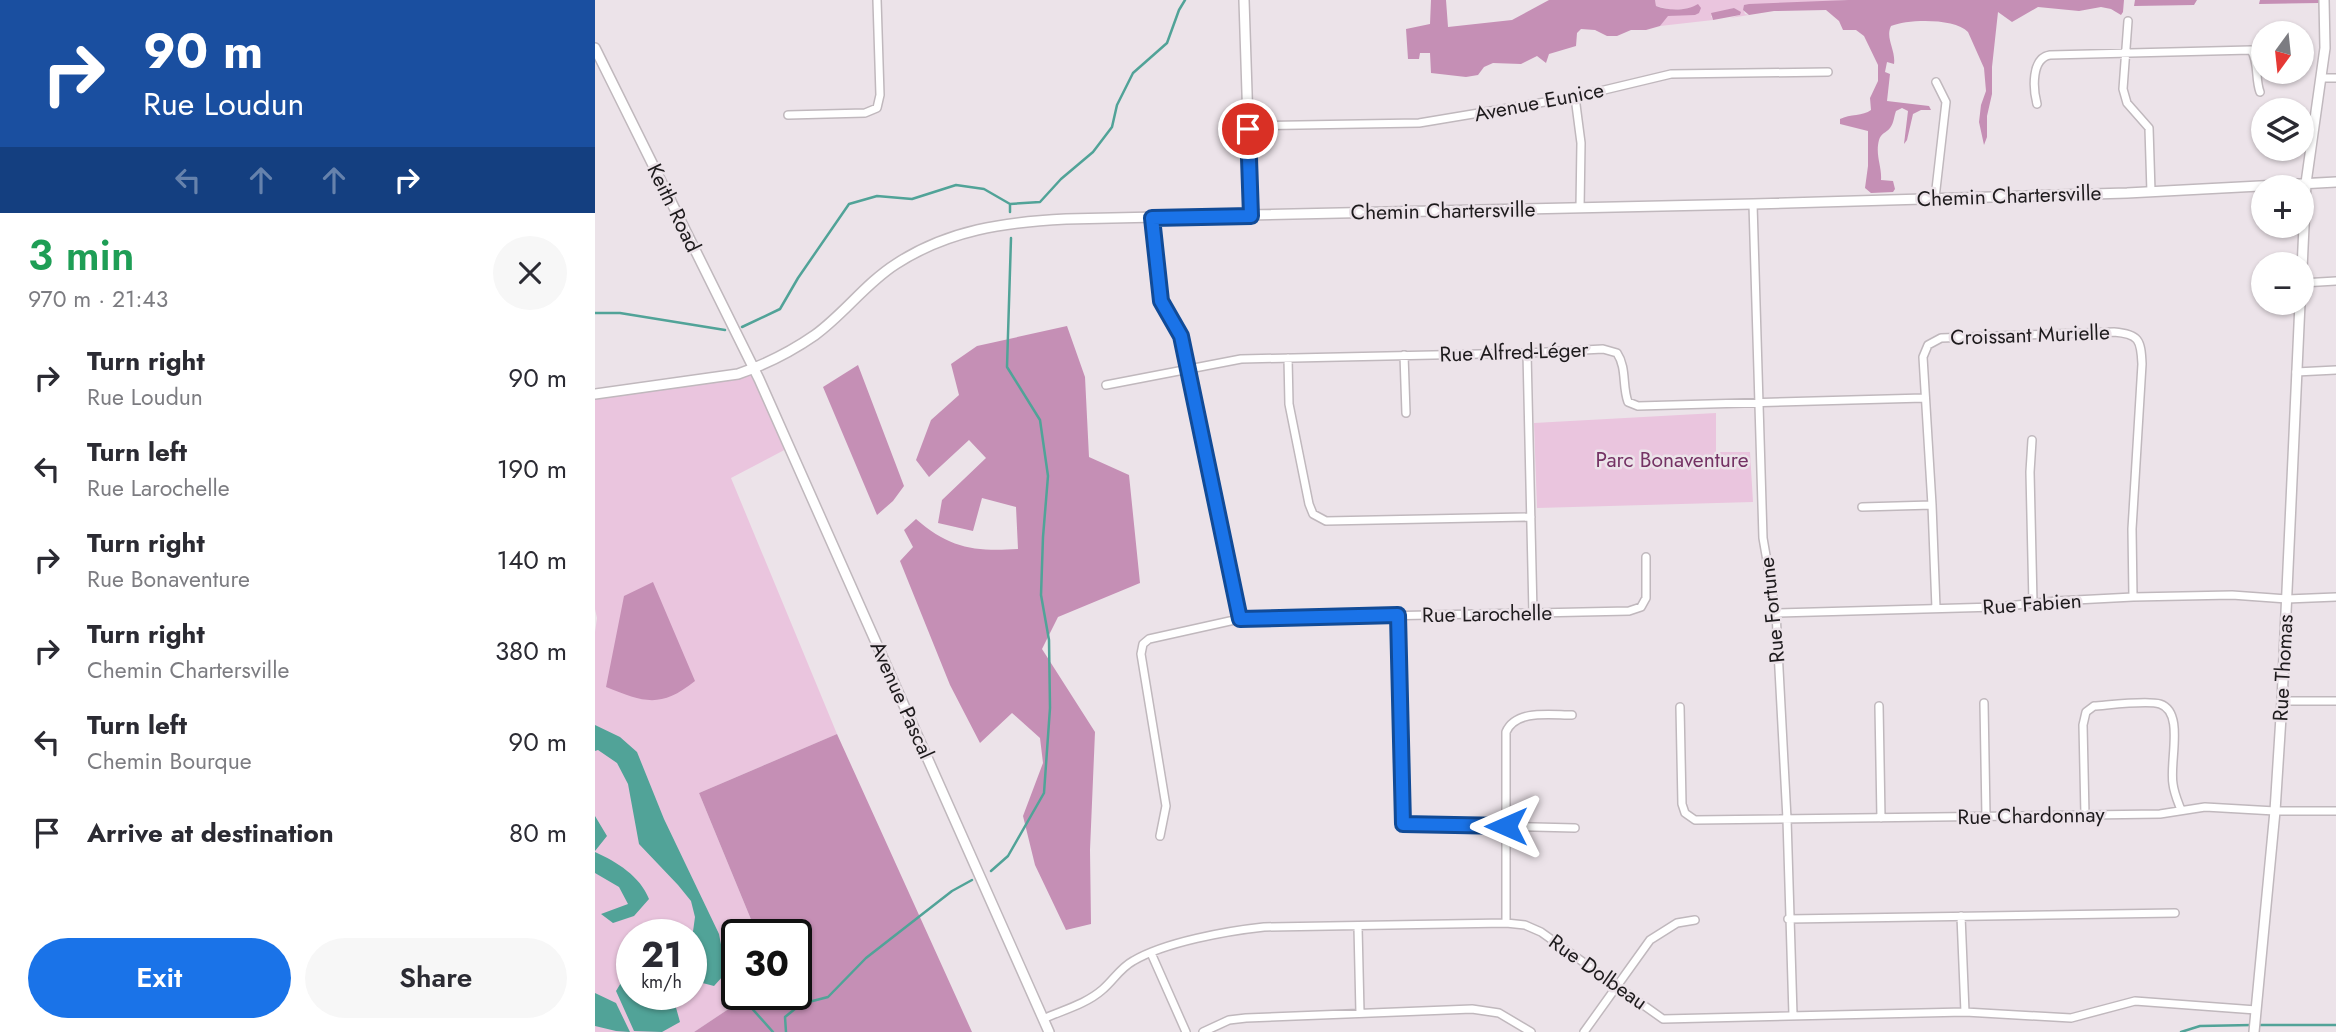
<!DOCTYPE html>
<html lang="en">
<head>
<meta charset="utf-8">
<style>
	:root { --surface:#fff; --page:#f7f7f7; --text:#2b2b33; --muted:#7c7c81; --accent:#1a73e8 }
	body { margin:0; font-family:Jost,sans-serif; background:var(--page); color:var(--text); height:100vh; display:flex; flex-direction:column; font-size:26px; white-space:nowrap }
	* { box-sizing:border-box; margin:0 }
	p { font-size:23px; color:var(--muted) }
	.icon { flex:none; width:38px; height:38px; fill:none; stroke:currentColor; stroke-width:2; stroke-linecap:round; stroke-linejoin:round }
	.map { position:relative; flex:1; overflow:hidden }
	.panel { display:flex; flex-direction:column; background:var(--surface); width:595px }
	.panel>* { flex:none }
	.banner { background:#1a4fa0; color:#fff; overflow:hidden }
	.needle { width:46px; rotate:195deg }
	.fabs { position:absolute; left:1656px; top:21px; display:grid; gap:14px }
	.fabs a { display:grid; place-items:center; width:63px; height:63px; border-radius:50%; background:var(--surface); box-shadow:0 2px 5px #0004; font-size:35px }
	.speed { position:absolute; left:21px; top:919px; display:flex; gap:14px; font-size:35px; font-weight:700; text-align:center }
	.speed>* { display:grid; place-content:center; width:91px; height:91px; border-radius:50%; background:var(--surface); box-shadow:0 2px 5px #0004; line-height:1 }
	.speed small { font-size:18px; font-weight:400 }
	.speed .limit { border:4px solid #111; border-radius:10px; background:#fff; color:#111 }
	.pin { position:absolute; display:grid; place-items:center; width:60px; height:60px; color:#fff; margin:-30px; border:4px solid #fff; border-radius:50%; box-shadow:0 2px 7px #0007 }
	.me { position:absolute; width:77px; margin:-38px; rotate:270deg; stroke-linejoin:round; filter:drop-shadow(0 0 5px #0008) }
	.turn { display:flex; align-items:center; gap:24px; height:147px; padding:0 28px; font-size:32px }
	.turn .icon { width:91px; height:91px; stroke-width:2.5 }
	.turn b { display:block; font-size:49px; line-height:60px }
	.lanes { display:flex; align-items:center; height:66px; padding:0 28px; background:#0003; justify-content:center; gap:35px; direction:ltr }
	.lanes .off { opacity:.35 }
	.round { display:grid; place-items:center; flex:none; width:74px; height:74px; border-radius:37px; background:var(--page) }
	.overview { display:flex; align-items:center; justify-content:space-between; height:119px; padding:0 28px }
	h1 { font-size:42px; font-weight:600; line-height:52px; color:#1e9e55 }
	.action { display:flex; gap:14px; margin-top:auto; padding:14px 28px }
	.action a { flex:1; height:80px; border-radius:42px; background:var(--accent); color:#fff; font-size:28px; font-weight:600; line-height:80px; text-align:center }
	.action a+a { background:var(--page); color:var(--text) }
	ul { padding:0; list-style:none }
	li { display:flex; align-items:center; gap:21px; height:91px; padding:0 28px }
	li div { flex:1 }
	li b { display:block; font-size:26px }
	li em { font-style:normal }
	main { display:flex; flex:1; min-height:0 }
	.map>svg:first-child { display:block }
	.green { fill:#eac5de; fill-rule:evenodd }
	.forest { fill:#c58fb5 }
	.water { fill:#51a398 }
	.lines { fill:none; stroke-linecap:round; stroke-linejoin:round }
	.stream { stroke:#51a398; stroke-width:2.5 }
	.minor-casing { stroke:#c0b8bd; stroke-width:10 }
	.tertiary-casing { stroke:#c0b8bd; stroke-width:12 }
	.minor { stroke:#fff; stroke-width:7 }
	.tertiary { stroke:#fff; stroke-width:9 }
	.route-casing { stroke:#114b97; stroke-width:18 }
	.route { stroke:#1a73e8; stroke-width:12 }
	.labels { text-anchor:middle; stroke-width:5; stroke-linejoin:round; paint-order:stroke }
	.street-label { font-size:21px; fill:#1e1b1d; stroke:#ece3e9 }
	.park-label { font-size:21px; fill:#743264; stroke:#ece3e9 }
</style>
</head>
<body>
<main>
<section class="panel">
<div class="banner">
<div class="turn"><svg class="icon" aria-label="right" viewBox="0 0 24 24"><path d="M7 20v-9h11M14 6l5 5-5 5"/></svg><div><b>90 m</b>Rue Loudun</div></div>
<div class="lanes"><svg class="icon off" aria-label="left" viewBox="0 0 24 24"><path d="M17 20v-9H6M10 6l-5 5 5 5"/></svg><svg class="icon off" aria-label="ahead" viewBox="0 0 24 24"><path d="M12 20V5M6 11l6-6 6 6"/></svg><svg class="icon off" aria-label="ahead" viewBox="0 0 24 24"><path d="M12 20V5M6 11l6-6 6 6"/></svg><svg class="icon" aria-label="right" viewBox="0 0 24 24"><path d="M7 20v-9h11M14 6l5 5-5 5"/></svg></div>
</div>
<div class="overview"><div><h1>3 min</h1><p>970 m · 21:43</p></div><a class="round"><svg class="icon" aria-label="close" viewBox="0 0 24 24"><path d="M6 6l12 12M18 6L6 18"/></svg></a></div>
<ul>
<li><svg class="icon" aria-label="right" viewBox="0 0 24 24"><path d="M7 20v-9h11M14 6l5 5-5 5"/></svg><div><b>Turn right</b><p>Rue Loudun</p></div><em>90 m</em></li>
<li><svg class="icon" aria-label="left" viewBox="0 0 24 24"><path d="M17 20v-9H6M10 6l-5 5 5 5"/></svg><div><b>Turn left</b><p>Rue Larochelle</p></div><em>190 m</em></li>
<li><svg class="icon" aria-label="right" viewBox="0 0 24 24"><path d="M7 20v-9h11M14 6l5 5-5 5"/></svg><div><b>Turn right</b><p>Rue Bonaventure</p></div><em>140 m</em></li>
<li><svg class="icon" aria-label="right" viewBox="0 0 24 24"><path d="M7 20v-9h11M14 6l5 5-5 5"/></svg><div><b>Turn right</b><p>Chemin Chartersville</p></div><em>380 m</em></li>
<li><svg class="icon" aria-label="left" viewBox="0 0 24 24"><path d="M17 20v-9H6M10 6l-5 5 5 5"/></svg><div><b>Turn left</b><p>Chemin Bourque</p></div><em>90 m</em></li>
<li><svg class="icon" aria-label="arrive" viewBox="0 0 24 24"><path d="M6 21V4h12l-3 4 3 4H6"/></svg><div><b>Arrive at destination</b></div><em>80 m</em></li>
</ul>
<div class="action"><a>Exit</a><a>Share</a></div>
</section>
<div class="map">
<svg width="1741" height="1032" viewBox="0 0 1741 1032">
	<rect width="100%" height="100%" fill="#ece3e9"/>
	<path class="green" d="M 1060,0 L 1253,0 L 1148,9 L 1150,14 L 1154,15 L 1135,18 L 1145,15 L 1139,8 L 1116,16 L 1118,20 L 1065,26 L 1071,16 L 1092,14 L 1097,8 L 1077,10 L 1061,6 Z
		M 159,368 L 195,447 L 136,478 L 242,734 L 104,793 L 162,934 L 142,934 L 142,994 L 156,994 L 99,1032 L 0,1032 L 0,632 L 2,618 L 0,609 L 0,394 ZM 37,934 L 96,934 L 96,994 L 37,994 Z
		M 1121,413 L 1121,452 L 1155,452 L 1158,502 L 942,508 L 939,423 Z"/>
	<path class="forest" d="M 836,0 L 851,0 L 853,27 L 917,20 L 954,0 L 1060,0 L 1061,6 C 1073,11 1092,11 1103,4 L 1106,8 L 1104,13 L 1100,15 L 1073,16 L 1065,26 L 1051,30 L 1036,30 L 1022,36 L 1012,36 L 1000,30 L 986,29 L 982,33 L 981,46 L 954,54 L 951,63 L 942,56 L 926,64 L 898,63 L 889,67 L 883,75 L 871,77 L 836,73 L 835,53 L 825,53 L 824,59 L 813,59 L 811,29 L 835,24 Z
		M 1253,0 L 1529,0 L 1528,12 L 1526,15 L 1516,9 L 1506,7 L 1484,11 L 1443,7 L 1417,22 L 1403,12 L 1397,67 L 1397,94 L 1392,116 L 1392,137 L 1389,145 L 1384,122 L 1386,105 L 1391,91 L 1389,68 L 1373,32 C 1360,18 1313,19 1296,26 C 1290,38 1301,50 1299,64 L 1292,62 L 1290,72 L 1295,74 L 1292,101 L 1334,106 L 1336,110 L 1326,110 L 1318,114 L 1312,140 L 1309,144 L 1313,111 L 1307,108 L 1301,111 C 1299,116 1299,123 1295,128 C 1291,133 1286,133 1284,140 C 1280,155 1287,166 1286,180 L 1298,181 L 1300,189 L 1298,192 L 1276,193 L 1270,188 L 1273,166 L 1273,131 L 1245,124 L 1245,119 C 1255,114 1268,116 1276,110 L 1275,98 L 1283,81 L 1283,65 L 1269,36 L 1261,30 L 1248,30 L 1244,21 L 1231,10 L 1179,11 L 1154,15 L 1148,10 L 1149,5 L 1154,4 Z
		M 1540,0 L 1602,0 L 1599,5 L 1539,6 Z
		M 1665,0 L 1723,0 L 1724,3 L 1664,4 Z
		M 1139,8 L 1146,12 L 1145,15 L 1118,20 L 1116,13 Z
		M 472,326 L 490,377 L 494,457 L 534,475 L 545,583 L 463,617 L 447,649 L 500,732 L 495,850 L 496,924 L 471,930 L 440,865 L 428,816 L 448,763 L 445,738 L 417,713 L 385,743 L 355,685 L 305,561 L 318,547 L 309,530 L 321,519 C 354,548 380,552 423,549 L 421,507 L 387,498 L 378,531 L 343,523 L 347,500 L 391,458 L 374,440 L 334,477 L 321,460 L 336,420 L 364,395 L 356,364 L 382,346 Z
		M 263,365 L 309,486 L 298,501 L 282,515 L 228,387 Z
		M 58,582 L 100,681 C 65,709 49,702 11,687 L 29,596 Z
		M 242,734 L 377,1032 L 99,1032 L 156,994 L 201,994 L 201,934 L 162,934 L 104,793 Z"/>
	<path class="water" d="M 0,725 L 25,737 L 42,752 L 69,819 L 124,934 L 129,960 L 128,976 L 119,986 L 96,980 L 96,946 L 100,917 L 96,901 L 83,885 L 44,844 L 33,784 L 22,763 L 3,750 L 0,751 Z
		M 0,816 L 12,836 L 0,851 Z
		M 0,852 C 22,862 45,876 54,899 L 39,916 L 18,923 L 6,914 L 33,904 L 24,887 L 0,873 Z
		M 30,976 L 37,976 L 37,994 L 71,994 L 80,1004 L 85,1022 L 67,1032 L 39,1031 L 21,991 Z
		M 0,993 L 21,1003 L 35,1032 L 21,1031 L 0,1026 Z"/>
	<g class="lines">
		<path class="stream" d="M 415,212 L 415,204
			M 0,313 L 25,313 L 130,330
			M 147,327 L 185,309 L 203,278 L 254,204 L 282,196 L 317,199 L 361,185 L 389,189 L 415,204 L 445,202 L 466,179 L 498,152 L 517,127 L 522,105 L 538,73 L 572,43 L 584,10 L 590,0
			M 396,871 L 413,856 L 449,793 L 455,708 L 454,640 L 446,595 L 448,537 L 453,476 L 445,420 L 412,367 L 416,238
			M 128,976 L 142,992
			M 144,994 L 178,1032
			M 1664,1025 L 1741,1025
			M 191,1032 L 190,1017 L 206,1004 L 233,997 L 271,958 L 357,891 L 377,880
			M 1586,1032 L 1605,1026 L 1657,1025"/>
		<defs>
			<path id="minor" d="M 1533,21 L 1528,89 L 1532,103 L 1554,128 L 1556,192
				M 1726,78 L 1741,78
				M 980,97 L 986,143 L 985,208
				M 1442,104 C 1438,89 1436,58 1455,55 L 1656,50 C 1664,62 1660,79 1665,92
				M 193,115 L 270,113 L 282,108 L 285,95 L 282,0
				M 653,126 L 824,123 L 980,97 L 1076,74 L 1233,72
				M 1340,198 L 1351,102 L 1341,82
				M 1158,204 L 1168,538 L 1181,613 L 1192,819 L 1198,1015
				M 557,218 L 566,301 L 586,336 L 644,619
				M 1707,283 L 1741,281
				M 932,353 L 938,613
				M 809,355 L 811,413
				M 693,358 L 694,404 L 714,504 L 718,514 L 731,521 L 936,517
				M 1701,372 L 1741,370
				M 511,385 L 646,359 L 932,353 L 1008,349 L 1022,353 C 1032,368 1027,386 1033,402 L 1043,406 L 1329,398
				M 1437,440 L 1435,472 L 1438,603
				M 1267,507 L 1337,505
				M 1341,608 L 1337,505 L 1328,357 L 1333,345 L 1346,338 L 1519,332 C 1544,334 1546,340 1547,364 L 1537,529 L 1538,597
				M 1181,613 L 1401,607 L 1461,601 L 1538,597 L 1637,595 L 1692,599 L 1741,597
				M 803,615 L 808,824 L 980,828
				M 1687,701 L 1741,701
				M 1389,703 L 1391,816
				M 1284,706 L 1286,818
				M 1085,707 L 1087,804 L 1090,813 L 1100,820 L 1565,814 L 1610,807 L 1680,811 L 1741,811
				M 1490,815 L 1488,725 L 1491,712 L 1499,706 C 1514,705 1553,700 1565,704 C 1590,712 1574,762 1578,784 C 1579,793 1583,802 1586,810
				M 565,836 L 571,806 L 546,654 L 548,644 L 554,639 L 644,619 L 1034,611 L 1046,607 L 1051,598 L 1051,557
				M 1366,916 L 1370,1012
				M 1193,919 L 1580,913
				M 911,923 L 911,732 C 921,709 956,715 977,715
				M 763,927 L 765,1013
				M 556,953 L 591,1032
				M 448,1019 C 468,1010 491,1004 507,990 C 518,981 525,968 538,961 C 570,942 632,931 669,927 L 911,923 L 930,925 L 946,932 L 1068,1019 L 1370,1012 L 1476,1018 L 1540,1001 L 1661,1010
				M 608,1032 L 634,1020 L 651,1018 L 877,1009 L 904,1013 L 936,1032
				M 989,1032 L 1055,940 L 1082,923 L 1100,920"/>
			<path id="tertiary" d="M 649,0 L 656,216
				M 0,48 L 164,379 L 454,1032
				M 1706,291 L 1711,183 L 1730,48 L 1729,0
				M 0,394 L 143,374 C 169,365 197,351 220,335 C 249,314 271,283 301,264 C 353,230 410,222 471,219 L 1158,204 L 1532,193 L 1741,182
				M 1659,1032 L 1680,811 L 1687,701 L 1705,303"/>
		</defs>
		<use href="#minor" class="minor-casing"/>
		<use href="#tertiary" class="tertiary-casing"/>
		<use href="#minor" class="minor"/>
		<use href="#tertiary" class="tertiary"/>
	</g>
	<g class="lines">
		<defs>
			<path id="route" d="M 653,129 L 656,216 L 557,218 L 566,301 L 586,336 L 645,619 L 803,615 L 808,824 L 911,826"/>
		</defs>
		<use href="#route" class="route-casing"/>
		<use href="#route" class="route"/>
	</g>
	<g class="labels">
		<g class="street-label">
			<text transform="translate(944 102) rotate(-11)" y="7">Avenue Eunice</text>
			<text transform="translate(1414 196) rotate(-2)" y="7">Chemin Chartersville</text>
			<text transform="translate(79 208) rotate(64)" y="7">Keith Road</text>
			<text transform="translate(848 211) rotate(-1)" y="7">Chemin Chartersville</text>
			<text transform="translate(1435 335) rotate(-2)" y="7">Croissant Murielle</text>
			<text transform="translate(919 352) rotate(-2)" y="7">Rue Alfred-Léger</text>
			<text transform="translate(1437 604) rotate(-4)" y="7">Rue Fabien</text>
			<text transform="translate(1177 610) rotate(-96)" y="7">Rue Fortune</text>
			<text transform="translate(892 614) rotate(-1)" y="7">Rue Larochelle</text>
			<text transform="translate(1688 668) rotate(-87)" y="7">Rue Thomas</text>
			<text transform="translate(307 700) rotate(66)" y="7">Avenue Pascal</text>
			<text transform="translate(1436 816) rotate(-1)" y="7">Rue Chardonnay</text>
			<text transform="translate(1003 972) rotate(35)" y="7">Rue Dolbeau</text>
		</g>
		<g class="park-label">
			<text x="1077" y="467">Parc Bonaventure</text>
		</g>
	</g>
</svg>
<div class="fabs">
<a><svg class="needle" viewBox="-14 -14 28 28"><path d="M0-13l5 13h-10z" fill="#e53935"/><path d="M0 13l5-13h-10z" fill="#7c7c81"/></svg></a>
<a><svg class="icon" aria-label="layers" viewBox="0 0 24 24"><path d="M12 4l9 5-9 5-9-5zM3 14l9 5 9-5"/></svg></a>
<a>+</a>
<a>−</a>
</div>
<div class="speed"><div>21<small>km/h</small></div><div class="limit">30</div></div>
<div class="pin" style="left:653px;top:129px;background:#d93025"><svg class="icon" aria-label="arrive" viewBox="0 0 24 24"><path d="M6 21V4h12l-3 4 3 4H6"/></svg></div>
<svg class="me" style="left:911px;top:826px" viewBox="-20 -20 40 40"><path d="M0-17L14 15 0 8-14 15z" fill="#1a73e8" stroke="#fff" stroke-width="4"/></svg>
</div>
</main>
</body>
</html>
